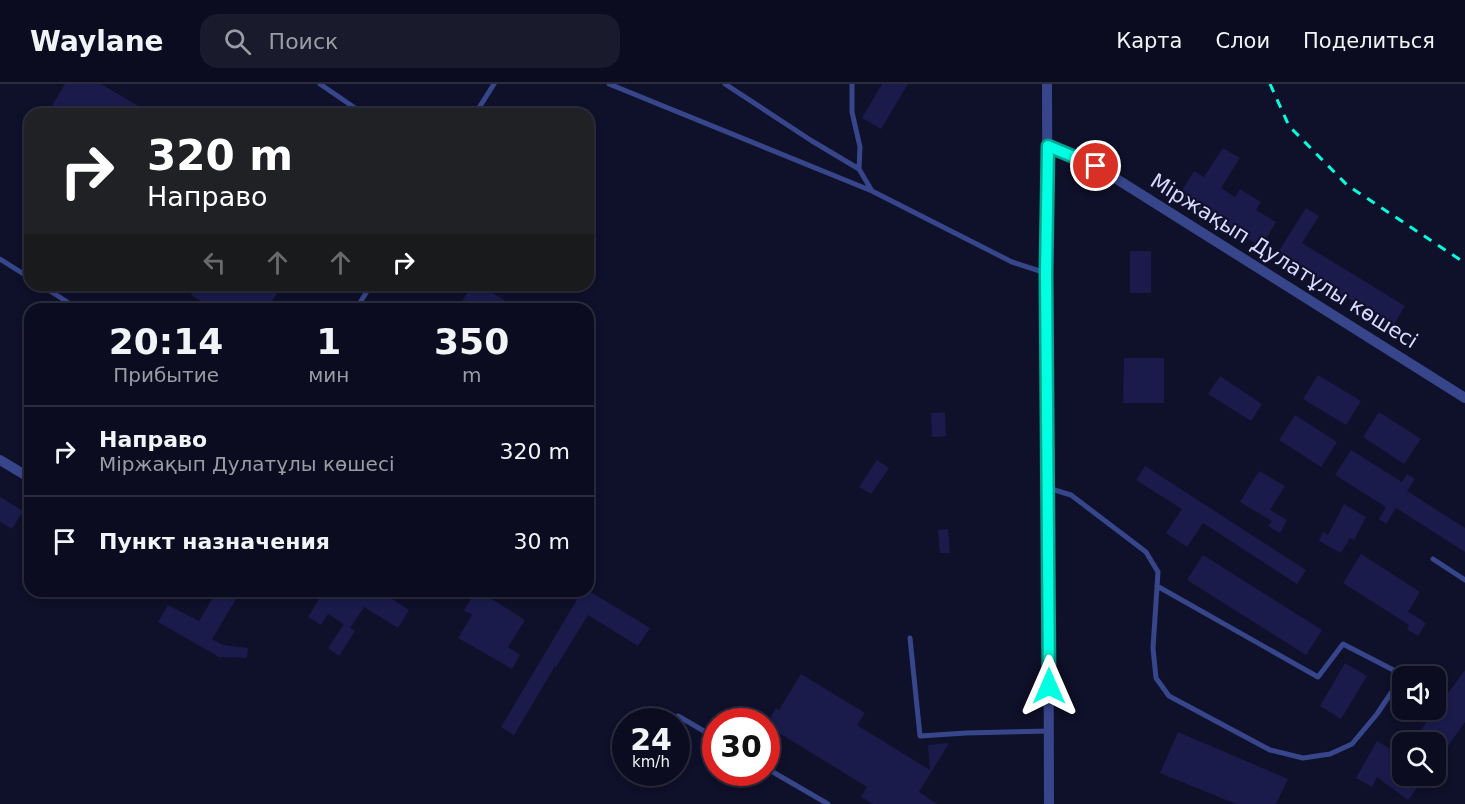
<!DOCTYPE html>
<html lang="ru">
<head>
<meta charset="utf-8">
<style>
	:root { --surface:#0b0c1f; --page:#191a2c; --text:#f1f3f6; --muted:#9a9ba4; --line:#2b2c3d }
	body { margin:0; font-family:"DejaVu Sans",sans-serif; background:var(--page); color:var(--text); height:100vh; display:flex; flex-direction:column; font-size:22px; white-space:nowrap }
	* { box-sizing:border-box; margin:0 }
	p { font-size:20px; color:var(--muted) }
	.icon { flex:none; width:33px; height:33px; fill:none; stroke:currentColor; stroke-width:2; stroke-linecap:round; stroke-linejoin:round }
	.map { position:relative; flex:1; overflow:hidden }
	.details { position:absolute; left:24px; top:219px; width:570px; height:294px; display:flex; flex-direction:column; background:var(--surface); border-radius:18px; box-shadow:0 3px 9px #0003,0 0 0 2px var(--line) }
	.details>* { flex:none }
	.banner { position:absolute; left:24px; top:24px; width:570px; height:183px; border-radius:18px; box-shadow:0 3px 9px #0003,0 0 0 2px var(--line); background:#202124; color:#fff; overflow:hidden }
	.controls { position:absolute; left:1392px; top:582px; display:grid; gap:12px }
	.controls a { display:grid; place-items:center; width:54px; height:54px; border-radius:12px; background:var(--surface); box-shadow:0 3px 9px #0003,0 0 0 2px var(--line); font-size:30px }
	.speed { position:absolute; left:612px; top:624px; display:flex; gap:12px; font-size:30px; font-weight:700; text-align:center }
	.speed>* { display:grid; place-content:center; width:78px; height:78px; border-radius:50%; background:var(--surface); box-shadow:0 3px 9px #0003,0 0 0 2px var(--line); line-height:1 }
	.speed small { font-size:15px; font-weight:400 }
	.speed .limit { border:9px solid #d22; background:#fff; color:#111 }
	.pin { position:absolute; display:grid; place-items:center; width:51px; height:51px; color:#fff; margin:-26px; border:3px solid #fff; border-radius:50%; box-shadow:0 2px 6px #0007 }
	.me { position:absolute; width:66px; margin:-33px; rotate:0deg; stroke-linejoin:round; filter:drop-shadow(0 0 4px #0008) }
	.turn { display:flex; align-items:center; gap:21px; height:126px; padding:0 24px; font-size:27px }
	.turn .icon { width:78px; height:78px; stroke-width:2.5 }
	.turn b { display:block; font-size:42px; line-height:51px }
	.lanes { display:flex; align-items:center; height:57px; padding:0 24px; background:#0003; justify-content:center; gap:30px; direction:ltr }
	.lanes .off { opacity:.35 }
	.eta { display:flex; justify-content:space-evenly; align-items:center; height:102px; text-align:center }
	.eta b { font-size:36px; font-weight:600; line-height:42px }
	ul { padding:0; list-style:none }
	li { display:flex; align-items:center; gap:18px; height:90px; padding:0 24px; border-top:2px solid var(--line) }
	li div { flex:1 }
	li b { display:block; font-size:22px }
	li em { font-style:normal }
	header { display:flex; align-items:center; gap:36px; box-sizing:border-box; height:84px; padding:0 30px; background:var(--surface); border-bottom:2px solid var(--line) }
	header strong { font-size:28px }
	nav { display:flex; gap:33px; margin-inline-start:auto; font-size:21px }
	.search { width:420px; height:54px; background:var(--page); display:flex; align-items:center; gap:15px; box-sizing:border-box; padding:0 21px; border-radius:18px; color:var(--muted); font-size:22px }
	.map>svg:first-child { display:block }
	.building { fill:#1a1b4b }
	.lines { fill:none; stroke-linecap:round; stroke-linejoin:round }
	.lane { stroke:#37468b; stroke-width:5 }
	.street { stroke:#37468b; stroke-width:10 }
	.rail { stroke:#03ffe1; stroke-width:3; stroke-dasharray:9 8; stroke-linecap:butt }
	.route-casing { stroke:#02a692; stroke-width:15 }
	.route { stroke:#03ffe1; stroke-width:10 }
	.labels { text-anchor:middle; stroke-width:4.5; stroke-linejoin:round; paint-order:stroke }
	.street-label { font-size:21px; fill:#d7dbff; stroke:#0f1029 }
</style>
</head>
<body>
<header>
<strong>Waylane</strong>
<div class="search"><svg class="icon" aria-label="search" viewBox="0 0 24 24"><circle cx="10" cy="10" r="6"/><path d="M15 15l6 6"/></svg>Поиск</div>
<nav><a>Карта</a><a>Слои</a><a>Поделиться</a></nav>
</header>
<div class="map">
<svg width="1465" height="720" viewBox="0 0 1465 720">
	<rect width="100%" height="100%" fill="#0f1029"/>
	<path class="building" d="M 65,0 L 101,0 L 152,30 L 47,30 Z
		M 882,0 L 908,0 L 881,45 L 862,34 Z
		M 1223,64 L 1240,74 L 1221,104 L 1235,113 L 1240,105 L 1261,118 L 1256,126 L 1276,138 L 1261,163 L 1178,113 L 1194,87 L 1204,93 Z
		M 1306,124 L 1319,132 L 1302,159 L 1405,222 L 1393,242 L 1277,170 Z
		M 1130,167 L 1151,167 L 1151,209 L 1130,209 Z
		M 197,201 L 271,201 L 279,206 L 267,225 L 214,225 L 191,211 Z
		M 472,201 L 479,201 L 519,225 L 457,225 Z
		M 1124,274 L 1164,274 L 1164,319 L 1123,319 Z
		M 1318,291 L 1361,317 L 1346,341 L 1303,315 Z
		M 1220,292 L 1262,320 L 1251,337 L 1208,310 Z
		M 945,328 L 946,352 L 932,353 L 931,329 Z
		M 1379,328 L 1421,355 L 1404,380 L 1363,353 Z
		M 1295,331 L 1337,358 L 1321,383 L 1279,356 Z
		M 1351,366 L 1402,398 L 1407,390 L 1415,395 L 1407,407 L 1465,444 L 1465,468 L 1396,424 L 1386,440 L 1379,435 L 1386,423 L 1335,391 Z
		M 877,376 L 889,384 L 871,410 L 859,403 Z
		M 1145,382 L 1306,486 L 1297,500 L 1203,439 L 1187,463 L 1166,449 L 1182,425 L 1136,396 Z
		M 1259,387 L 1285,402 L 1270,426 L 1287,436 L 1280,449 L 1268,442 L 1272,437 L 1240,418 Z
		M 0,413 L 23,427 L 12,445 L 0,438 Z
		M 1344,420 L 1366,433 L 1354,456 L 1350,454 L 1341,469 L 1319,457 L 1323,448 L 1328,451 Z
		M 948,445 L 950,469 L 940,469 L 938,446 Z
		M 1361,470 L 1420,508 L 1408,528 L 1426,539 L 1418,552 L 1407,545 L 1409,541 L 1343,499 Z
		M 1203,471 L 1322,546 L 1306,571 L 1187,496 Z
		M 217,507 L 241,507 L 212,555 L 223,561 L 248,564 L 247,574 L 219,573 L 158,538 L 168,521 L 199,537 Z
		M 306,507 L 380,507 L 409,526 L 398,544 L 364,523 L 350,544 L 328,530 L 321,541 L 308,533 L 319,515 Z
		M 476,507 L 479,507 L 525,536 L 508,563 L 520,571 L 512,585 L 458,554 L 472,531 L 464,526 Z
		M 582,507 L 589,507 L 650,544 L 638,562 L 588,531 L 556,583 L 555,582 L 514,651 L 501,643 Z
		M 344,540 L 355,547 L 339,572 L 328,564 Z
		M 1345,579 L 1367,592 L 1341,635 L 1320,622 Z
		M 1465,586 L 1465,638 L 1436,679 L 1436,658 L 1412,658 Z
		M 801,590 L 865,629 L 857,641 L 930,686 L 928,661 L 949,659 L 919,708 L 937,720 L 873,720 L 861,713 L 867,703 L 766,641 L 776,624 L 779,626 Z
		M 1178,648 L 1288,695 L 1276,720 L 1236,720 L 1160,689 Z
		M 1377,657 L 1402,672 L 1402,692 L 1426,692 L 1408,716 L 1377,693 L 1372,703 L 1356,694 Z"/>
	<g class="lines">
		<path class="lane" d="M 320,0 L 355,24 L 359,30
			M 609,0 L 872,107 L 1012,178 L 1046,189
			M 725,0 L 812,57 L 859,85 L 872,107
			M 852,0 L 852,28 L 860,63 L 859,85
			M 475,30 L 494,0
			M 0,175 L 30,194
			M 41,201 L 78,225
			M 356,225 L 371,201
			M 1048,404 L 1071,411 L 1146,468 L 1158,488 L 1153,564 L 1156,594 L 1169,612 L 1270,666 L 1303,674 L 1330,670 L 1352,660 L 1377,630 L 1403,591 L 1343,560 L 1318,593 L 1157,502
			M 1433,475 L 1465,496
			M 910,554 L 920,652 L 966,649 L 1049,647
			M 678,632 L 716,654
			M 766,684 L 828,720"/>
		<path class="street" d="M 1047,0 L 1049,720
			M 1048,62 L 1096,82 L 1465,314
			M 0,376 L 30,394"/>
		<path class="rail" d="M 1270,0 L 1289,42 L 1347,101 L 1465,179"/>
	</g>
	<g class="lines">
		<defs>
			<path id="route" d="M 1049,602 L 1046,189 L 1048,62 L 1096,82"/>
		</defs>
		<use href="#route" class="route-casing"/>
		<use href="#route" class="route"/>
	</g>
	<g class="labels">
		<g class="street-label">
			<text transform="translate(1284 177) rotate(32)" y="7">Міржақып Дулатұлы көшесі</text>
		</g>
	</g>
</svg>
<div class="controls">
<a><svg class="icon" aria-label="sound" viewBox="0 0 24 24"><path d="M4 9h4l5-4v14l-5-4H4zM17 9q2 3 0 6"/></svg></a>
<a><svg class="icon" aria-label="search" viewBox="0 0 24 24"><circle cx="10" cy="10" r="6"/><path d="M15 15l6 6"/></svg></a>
</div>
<div class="speed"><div>24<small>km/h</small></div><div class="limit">30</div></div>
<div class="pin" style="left:1096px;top:82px;background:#d93025"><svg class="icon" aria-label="arrive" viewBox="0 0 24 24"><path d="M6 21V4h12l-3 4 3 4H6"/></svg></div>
<svg class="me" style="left:1049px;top:602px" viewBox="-20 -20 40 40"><path d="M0-17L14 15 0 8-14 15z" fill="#03ffe1" stroke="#fff" stroke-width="4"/></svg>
<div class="banner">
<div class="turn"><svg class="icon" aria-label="right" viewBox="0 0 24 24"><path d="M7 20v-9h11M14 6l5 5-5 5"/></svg><div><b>320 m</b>Направо</div></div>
<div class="lanes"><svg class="icon off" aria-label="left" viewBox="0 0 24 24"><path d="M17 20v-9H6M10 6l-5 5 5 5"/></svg><svg class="icon off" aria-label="ahead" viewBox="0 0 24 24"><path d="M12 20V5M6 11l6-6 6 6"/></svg><svg class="icon off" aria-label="ahead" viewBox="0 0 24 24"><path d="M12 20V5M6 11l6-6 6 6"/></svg><svg class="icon" aria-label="right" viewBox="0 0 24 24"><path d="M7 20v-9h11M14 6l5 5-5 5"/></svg></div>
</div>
<section class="details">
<div class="eta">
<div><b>20:14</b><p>Прибытие</p></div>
<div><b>1</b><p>мин</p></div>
<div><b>350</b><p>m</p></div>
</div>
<ul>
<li><svg class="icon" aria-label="right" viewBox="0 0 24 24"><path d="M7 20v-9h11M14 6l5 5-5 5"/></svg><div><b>Направо</b><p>Міржақып Дулатұлы көшесі</p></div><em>320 m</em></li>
<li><svg class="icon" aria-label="arrive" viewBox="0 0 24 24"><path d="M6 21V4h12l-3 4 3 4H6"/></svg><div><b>Пункт назначения</b></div><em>30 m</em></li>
</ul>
</section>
</div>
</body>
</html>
